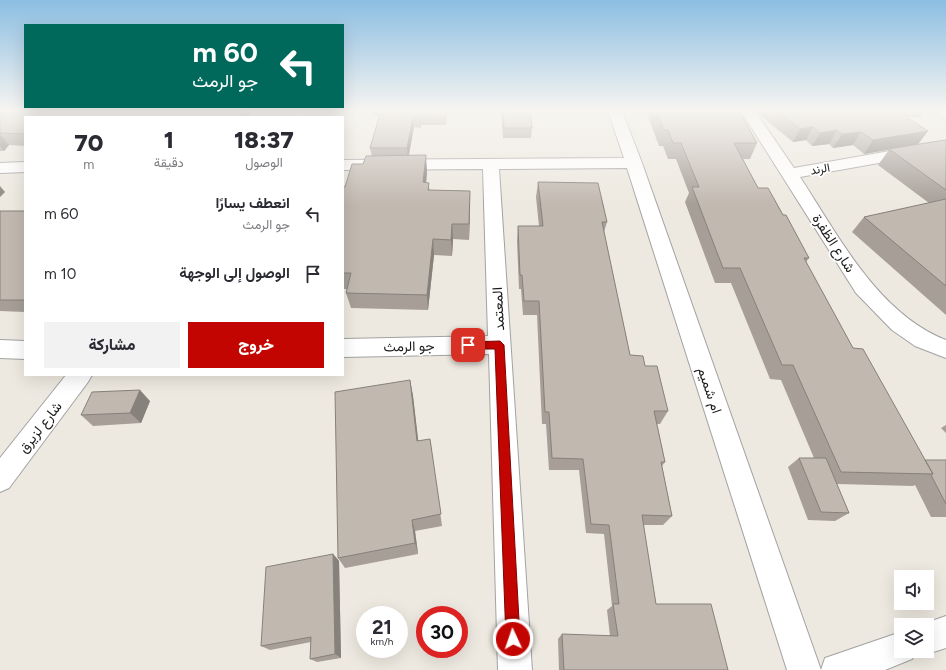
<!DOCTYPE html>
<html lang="ar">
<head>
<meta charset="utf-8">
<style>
	:root { --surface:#fff; --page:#f2f2f3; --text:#2b2b33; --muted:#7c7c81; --accent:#c30502 }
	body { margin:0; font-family:Figtree,Vazirmatn,sans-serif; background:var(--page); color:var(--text); direction:rtl; height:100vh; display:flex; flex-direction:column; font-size:15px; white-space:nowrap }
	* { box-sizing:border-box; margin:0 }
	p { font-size:13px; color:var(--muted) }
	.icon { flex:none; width:22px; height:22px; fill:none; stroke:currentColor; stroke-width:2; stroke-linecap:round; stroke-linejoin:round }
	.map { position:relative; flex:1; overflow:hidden; direction:ltr }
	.sheet { position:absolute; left:24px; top:116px; width:320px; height:260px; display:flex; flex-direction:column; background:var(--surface); border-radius:0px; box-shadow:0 4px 16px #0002; direction:rtl }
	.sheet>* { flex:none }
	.hud { position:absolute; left:24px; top:24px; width:320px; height:84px; border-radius:0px; box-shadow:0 4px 16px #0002; direction:rtl; background:#00695c; color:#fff; overflow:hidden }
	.controls { position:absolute; left:894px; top:570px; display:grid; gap:8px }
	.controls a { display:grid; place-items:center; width:40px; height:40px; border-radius:0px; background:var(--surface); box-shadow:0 4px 16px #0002; font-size:20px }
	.speed { position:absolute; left:356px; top:606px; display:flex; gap:8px; font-size:20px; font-weight:700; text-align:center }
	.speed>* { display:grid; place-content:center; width:52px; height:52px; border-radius:50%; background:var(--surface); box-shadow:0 4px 16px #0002; line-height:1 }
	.speed small { font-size:10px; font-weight:400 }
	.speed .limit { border:6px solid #d22; background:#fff; color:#111 }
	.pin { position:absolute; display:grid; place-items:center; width:34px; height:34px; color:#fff; margin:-17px; border-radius:8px; box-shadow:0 2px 6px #0006 }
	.me { position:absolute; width:44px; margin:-22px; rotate:357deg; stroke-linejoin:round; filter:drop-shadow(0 0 3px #0008) }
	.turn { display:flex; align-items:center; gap:14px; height:84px; padding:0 20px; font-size:18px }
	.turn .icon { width:52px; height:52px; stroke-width:2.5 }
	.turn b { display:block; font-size:28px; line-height:34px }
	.eta { display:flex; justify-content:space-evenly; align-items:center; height:68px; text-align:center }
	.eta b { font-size:24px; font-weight:800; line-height:28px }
	.action { display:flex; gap:8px; margin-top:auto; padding:8px 20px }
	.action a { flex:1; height:46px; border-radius:0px; background:var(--accent); color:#fff; font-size:16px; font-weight:800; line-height:46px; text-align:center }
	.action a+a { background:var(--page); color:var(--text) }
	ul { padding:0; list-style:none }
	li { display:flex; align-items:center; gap:12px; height:60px; padding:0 20px }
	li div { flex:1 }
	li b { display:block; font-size:15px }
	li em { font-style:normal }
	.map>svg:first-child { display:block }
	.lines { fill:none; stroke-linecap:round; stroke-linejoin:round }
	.street-casing { stroke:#a2a2a2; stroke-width:2 }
	.street { fill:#fff; fill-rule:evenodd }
	.wall { fill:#a69e97 }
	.shaded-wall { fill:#87817b }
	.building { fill:#c1b8b0; stroke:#87817b }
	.route { fill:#c30502; stroke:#7f0301 }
	.labels { text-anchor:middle; stroke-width:3.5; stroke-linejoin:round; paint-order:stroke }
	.far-street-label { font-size:12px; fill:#1b1b1b; stroke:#fff }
	.street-label { font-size:14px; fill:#1b1b1b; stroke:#fff }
</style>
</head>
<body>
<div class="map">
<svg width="946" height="670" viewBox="0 0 946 670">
	<rect width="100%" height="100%" fill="#ede9e0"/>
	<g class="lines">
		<defs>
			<path id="street" d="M 295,111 L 309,111 L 306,117 L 292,117 Z
				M 608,111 L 622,111 L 642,163 L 821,670 L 825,658 L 901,632 L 901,651 L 916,651 L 912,659 L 885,670 L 787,670 L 627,168 L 499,169 L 532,670 L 498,670 L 489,354 L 343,357 L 343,339 L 488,336 L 483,169 L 343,170 L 343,160 L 624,158 Z
				M 741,111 L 755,111 L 794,168 L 946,141 L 946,151 L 800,177 C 838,235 878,314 946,340 L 946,358 L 915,346 L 892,330 L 856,293 Z
				M 937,111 L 946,111 L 946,117 L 941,116 Z
				M 25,162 L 25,172 L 0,173 L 0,163 Z
				M 0,340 L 25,341 L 25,359 L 0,358 Z
				M 66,375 L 92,375 L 88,382 L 9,488 L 0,492 L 0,458 Z
				M 946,616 L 946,648 L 927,654 L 920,651 L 927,651 L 927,625 L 920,625 Z"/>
		</defs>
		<use href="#street" class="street-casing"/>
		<use href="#street" class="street"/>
	</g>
	<path class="wall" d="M 0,111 L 25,117 L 25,146 L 9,145 L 4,151 L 0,151 Z
		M 372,111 L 447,111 L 446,125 L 421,125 L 421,128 L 414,127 L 409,155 L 427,171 L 426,182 L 430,190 L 470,191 L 470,207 L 469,240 L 453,239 L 452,256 L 434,255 L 428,310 L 351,308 L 346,293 L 347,289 L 343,289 L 343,187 L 345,187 L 363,164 L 372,156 L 370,148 L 379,116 L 373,116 Z
		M 501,111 L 530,111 L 532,128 L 531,138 L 503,138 Z
		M 646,111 L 739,111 L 757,143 L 750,159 L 743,159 L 758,188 L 783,215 L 809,258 L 806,262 L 853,348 L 925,460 L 946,460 L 946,517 L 931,517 L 915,485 L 913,486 L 837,484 L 849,513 L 835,521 L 808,520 L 788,467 L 799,458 L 814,458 L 781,380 L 770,379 L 731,283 L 715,283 L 685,202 L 689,193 L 676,159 L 668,159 L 663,146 L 659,146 Z
		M 757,111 L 924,111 L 920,117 L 905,117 L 928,131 L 918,144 L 946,140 L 946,315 L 852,232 L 864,217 L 929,203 L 878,165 L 889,150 L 864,154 L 853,145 L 833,148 L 829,144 L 812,146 L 806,140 L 793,142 L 760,115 Z
		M 538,182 L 607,222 L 604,232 L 630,355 L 645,366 L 668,411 L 660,424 L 657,424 L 665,462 L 662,466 L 672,516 L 663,525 L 643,525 L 656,604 L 728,670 L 559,670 L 558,639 L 562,634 L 610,636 L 607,610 L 612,606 L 604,534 L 586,533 L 579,470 L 549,470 L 546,424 L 542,424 L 537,315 L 523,315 L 521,289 L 519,289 L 517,241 L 518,226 L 539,226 L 536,197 Z
		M 0,211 L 25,211 L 25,312 L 0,311 Z
		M 410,380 L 413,396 L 418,441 L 430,439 L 442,526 L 415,531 L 418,554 L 345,568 L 338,558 Z
		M 150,401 L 141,423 L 93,426 L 81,415 Z
		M 946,425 L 946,433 L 941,428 Z
		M 333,554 L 339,561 L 341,658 L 317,662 L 310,659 L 311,642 L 270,650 L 261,646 Z"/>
	<path class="shaded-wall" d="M 241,111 L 252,111 L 249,117 L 238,117 Z
		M 446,111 L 447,111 L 446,125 Z
		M 421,115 L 421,128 L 420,118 Z
		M 413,117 L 414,127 L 408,158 L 407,148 Z
		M 813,127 L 806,140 L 793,142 L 800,129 Z
		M 837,130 L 829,144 L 812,146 L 820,133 Z
		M 928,131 L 918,144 L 864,154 L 873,140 Z
		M 861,132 L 853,145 L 833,148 L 842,134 Z
		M 0,134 L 9,145 L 4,151 L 0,146 Z
		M 426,155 L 427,171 L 425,198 L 423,182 Z
		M 0,186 L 5,192 L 0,197 Z
		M 470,191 L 470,207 L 469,240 L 469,224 Z
		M 452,224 L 453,239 L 452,256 L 451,240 Z
		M 433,239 L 434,255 L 428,310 L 427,295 Z
		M 410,380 L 413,396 L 420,455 L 417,441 Z
		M 140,390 L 150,401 L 141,423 L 130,413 Z
		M 412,520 L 415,531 L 418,554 L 415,543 Z
		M 333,554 L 339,561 L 341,658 L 335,654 Z"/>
	<path class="building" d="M 0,111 L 241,111 L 238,117 L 25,117 L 25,134 L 0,133 Z
		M 381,111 L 446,111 L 446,115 L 421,115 L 420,118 L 413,117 L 407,148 L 370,148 Z
		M 503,111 L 530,111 L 532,128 L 504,128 Z
		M 656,111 L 739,111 L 757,143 L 734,143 L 758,188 L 768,188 L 783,215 L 786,215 L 809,258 L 804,258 L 853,348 L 863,349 L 933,474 L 841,472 L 793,365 L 782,365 L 740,268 L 723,268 L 692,187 L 699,187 L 681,143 L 673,143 L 668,130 L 664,130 Z
		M 778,111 L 897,111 L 928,131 L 873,140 L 861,132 L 842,134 L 837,130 L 820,133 L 813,127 L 800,129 Z
		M 945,140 L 946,140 L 946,190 L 889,149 Z
		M 426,155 L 423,182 L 429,183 L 428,190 L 470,191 L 469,224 L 452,224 L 451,240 L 433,239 L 427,295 L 346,293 L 351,273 L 343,273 L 343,187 L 345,187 L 352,164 L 363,164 L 366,156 Z
		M 538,182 L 598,183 L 607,222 L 602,222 L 630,355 L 643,356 L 645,366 L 657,366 L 668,411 L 654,411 L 665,462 L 661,462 L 672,516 L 642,515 L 656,604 L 711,604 L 728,670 L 564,670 L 562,634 L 618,636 L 613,604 L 619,604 L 609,525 L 591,524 L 583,459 L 552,458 L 549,412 L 545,412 L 539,301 L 524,301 L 522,275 L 520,275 L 518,226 L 543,226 Z
		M 946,199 L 946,286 L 864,217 Z
		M 0,211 L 25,211 L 25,300 L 0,300 Z
		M 410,380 L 417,441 L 430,439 L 441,514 L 412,520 L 415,543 L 338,558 L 335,392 Z
		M 140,390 L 130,413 L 81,415 L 92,392 Z
		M 799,458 L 826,458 L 849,513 L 821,512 Z
		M 925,460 L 946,460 L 946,504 L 931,475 L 933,474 Z
		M 333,554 L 335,654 L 310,659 L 311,637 L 261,646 L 266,567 Z"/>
	<linearGradient id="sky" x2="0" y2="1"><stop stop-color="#8bbee2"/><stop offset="0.54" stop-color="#f7f5f1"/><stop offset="1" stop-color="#f7f5f1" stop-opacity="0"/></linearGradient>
	<rect width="946" height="205" fill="url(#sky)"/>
	<path class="route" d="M 500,341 L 504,345 L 520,639 L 518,644 L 513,646 L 508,644 L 506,639 L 495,349 L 468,349 L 464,345 L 468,342 Z"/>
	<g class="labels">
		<g class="far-street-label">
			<text transform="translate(820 169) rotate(-10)" y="4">الرند</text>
		</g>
		<g class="street-label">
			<text transform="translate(834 243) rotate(57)" y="5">شارع الظفرة</text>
			<text transform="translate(498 309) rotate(-93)" y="5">المعتمد</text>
			<text transform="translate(409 346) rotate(-1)" y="5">جو الرمث</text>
			<text transform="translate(710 390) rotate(71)" y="5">ام شميم</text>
			<text transform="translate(40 427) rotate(-52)" y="5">شارع لزيرق</text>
		</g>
	</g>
</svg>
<div class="controls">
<a><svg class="icon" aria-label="sound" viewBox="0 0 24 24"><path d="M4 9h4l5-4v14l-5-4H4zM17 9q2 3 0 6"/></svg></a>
<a><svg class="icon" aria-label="layers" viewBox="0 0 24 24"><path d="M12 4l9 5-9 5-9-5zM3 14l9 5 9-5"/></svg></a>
</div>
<div class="speed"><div>21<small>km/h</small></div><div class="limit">30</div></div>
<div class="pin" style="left:468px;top:345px;background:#d93025"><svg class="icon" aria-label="arrive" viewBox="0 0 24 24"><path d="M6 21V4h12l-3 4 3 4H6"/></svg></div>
<svg class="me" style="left:513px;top:639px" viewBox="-20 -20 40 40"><circle r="17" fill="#c30502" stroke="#fff" stroke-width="3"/><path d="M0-11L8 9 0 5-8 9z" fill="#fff"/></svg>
<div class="hud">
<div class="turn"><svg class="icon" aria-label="left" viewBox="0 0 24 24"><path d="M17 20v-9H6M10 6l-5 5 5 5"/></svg><div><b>60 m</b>جو الرمث</div></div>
</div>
<section class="sheet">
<div class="eta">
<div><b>18:37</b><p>الوصول</p></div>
<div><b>1</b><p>دقيقة</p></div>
<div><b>70</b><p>m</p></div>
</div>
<ul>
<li><svg class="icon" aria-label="left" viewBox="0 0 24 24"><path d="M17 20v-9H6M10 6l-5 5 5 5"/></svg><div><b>انعطف يسارًا</b><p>جو الرمث</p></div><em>60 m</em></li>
<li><svg class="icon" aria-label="arrive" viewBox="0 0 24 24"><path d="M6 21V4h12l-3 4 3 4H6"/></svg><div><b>الوصول إلى الوجهة</b></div><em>10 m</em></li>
</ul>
<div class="action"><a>خروج</a><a>مشاركة</a></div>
</section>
</div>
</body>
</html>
